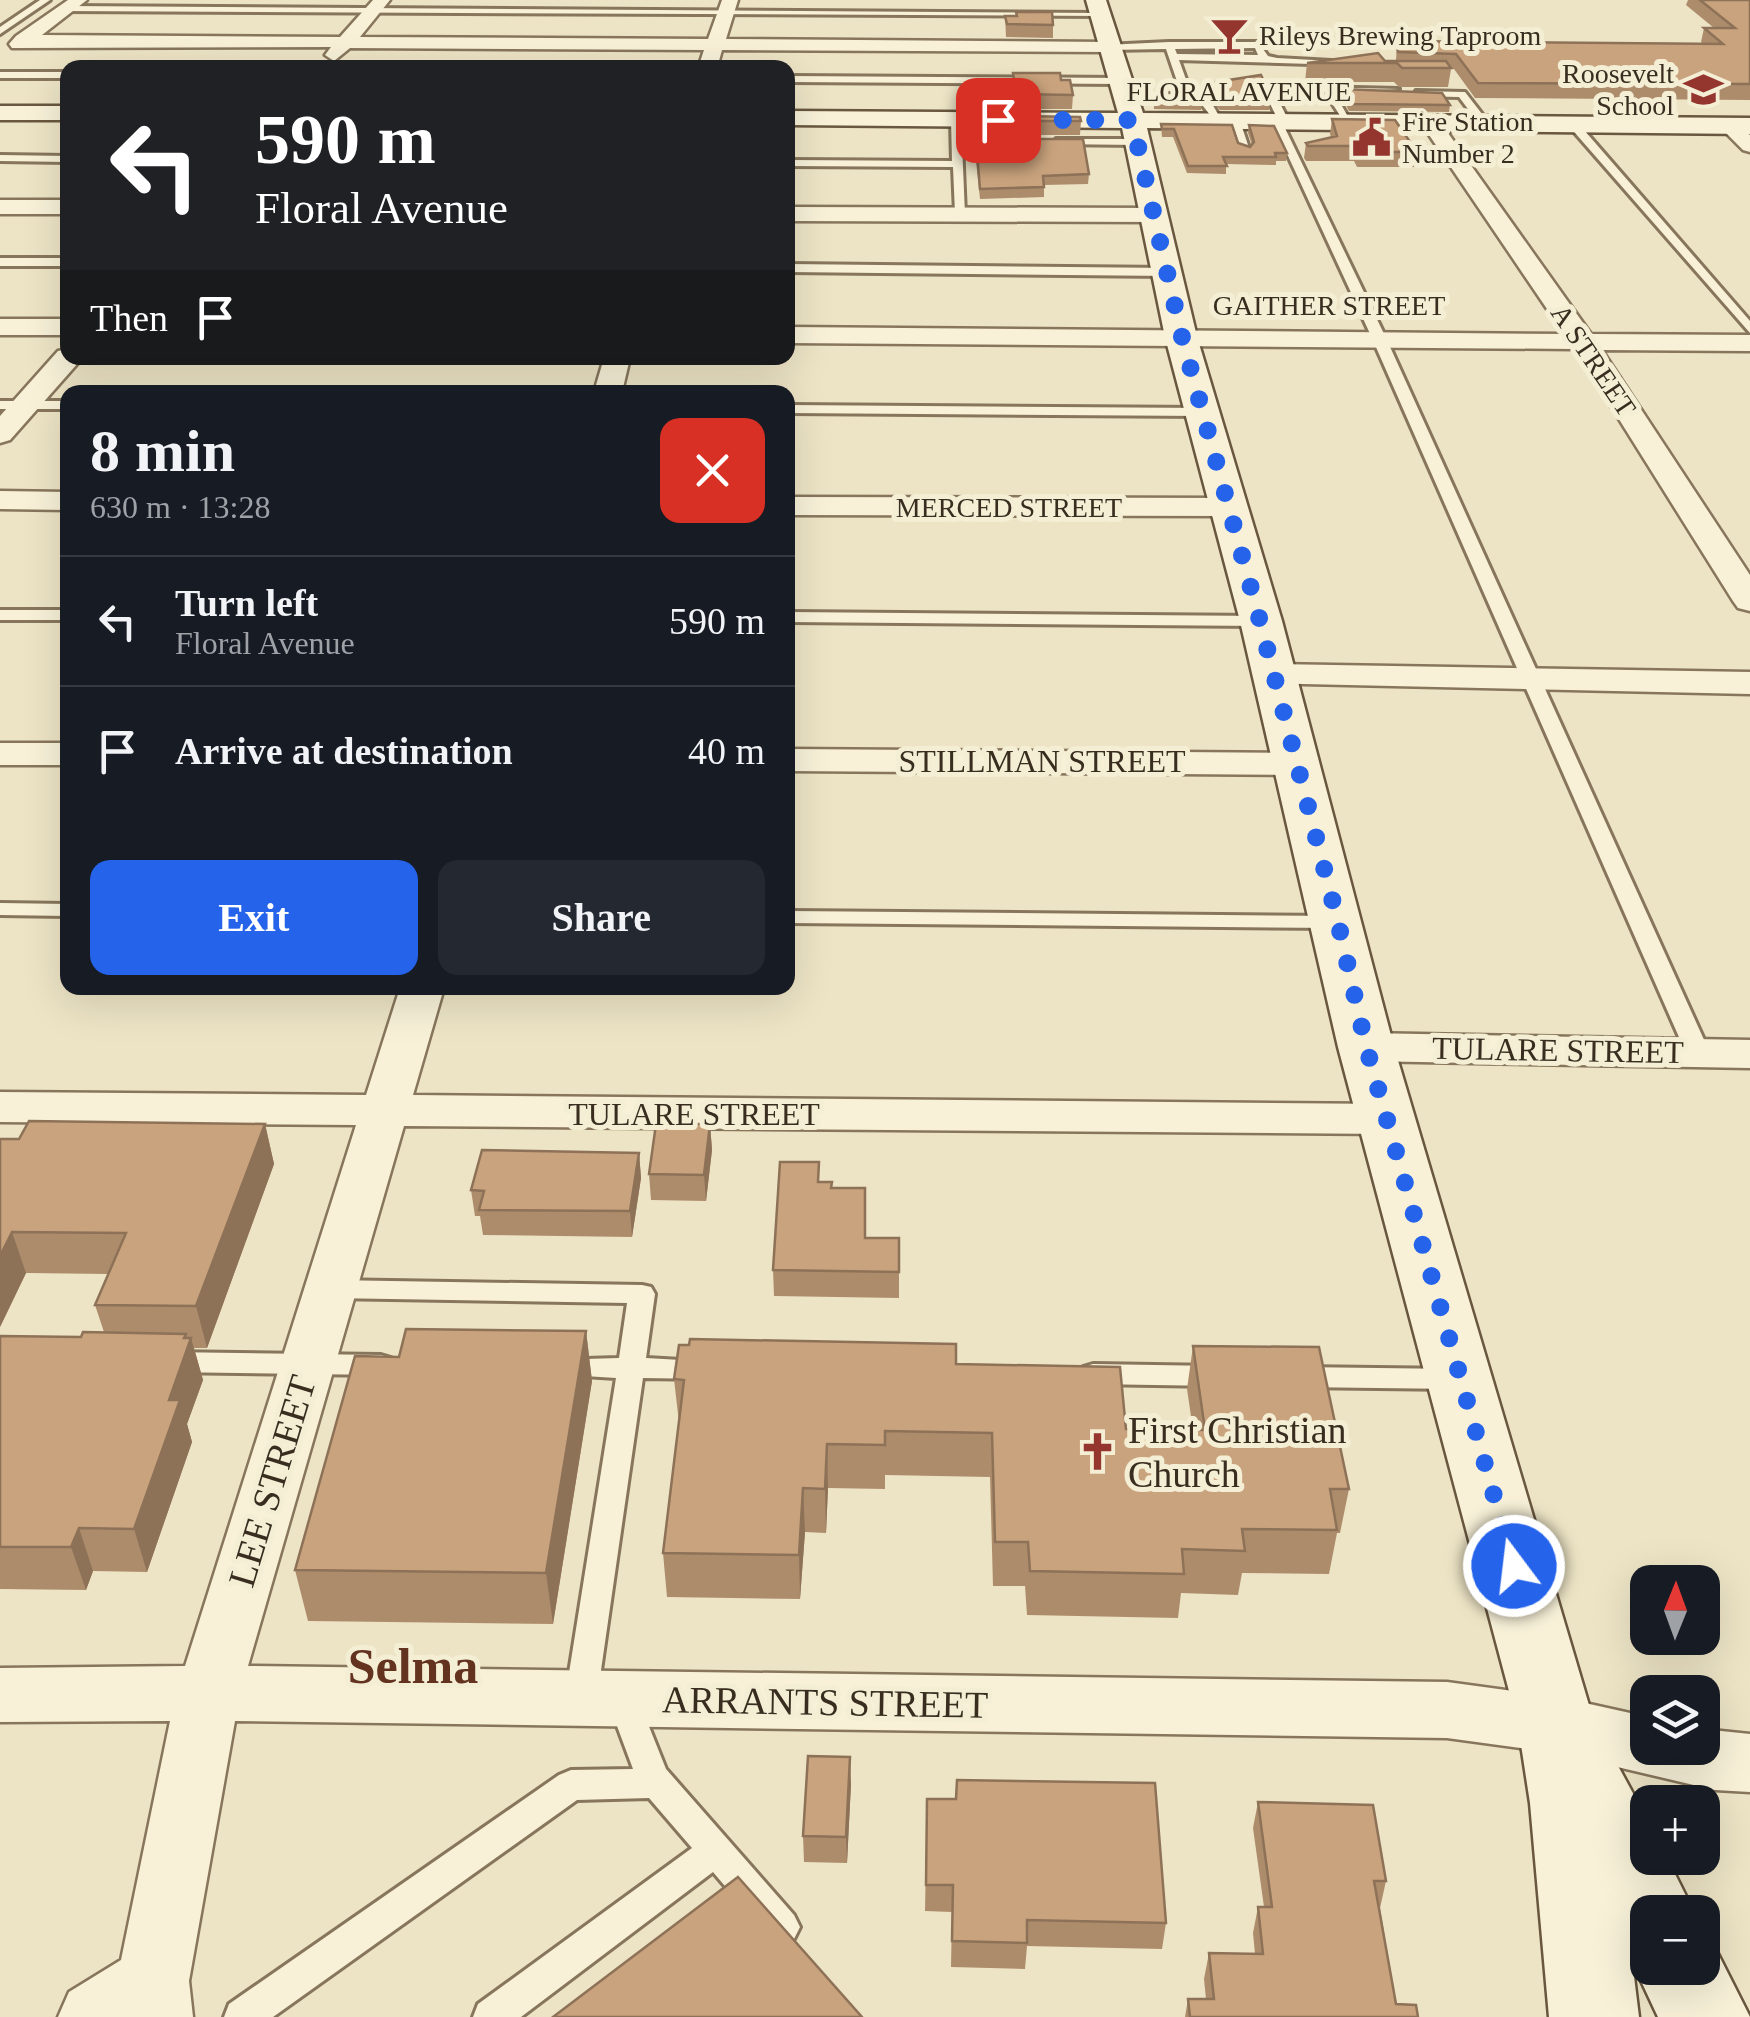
<!DOCTYPE html>
<html lang="en">
<head>
<meta charset="utf-8">
<style>
	:root { --surface:#171b24; --page:#242831; --text:#f1f3f6; --muted:#9ea1a6; --line:#363941; --accent:#2563eb }
	body { margin:0; font-family:"Times New Roman",serif; background:var(--page); color:var(--text); height:100vh; display:flex; flex-direction:column; font-size:38px; white-space:nowrap }
	* { box-sizing:border-box; margin:0 }
	p { font-size:32px; color:var(--muted) }
	.icon { flex:none; width:55px; height:55px; fill:none; stroke:currentColor; stroke-width:2; stroke-linecap:round; stroke-linejoin:round }
	.map { position:relative; flex:1; overflow:hidden }
	.details { position:absolute; left:60px; top:385px; width:735px; height:610px; display:flex; flex-direction:column; background:var(--surface); border-radius:20px; box-shadow:0 10px 40px #0002 }
	.details>* { flex:none }
	.hud { position:absolute; left:60px; top:60px; width:735px; height:305px; border-radius:20px; box-shadow:0 10px 40px #0002; background:#202124; color:#fff; overflow:hidden }
	.needle { width:65px; rotate:1deg }
	.buttons { position:absolute; left:1630px; top:1565px; display:grid; gap:20px }
	.buttons a { display:grid; place-items:center; width:90px; height:90px; border-radius:20px; background:var(--surface); box-shadow:0 10px 40px #0002; font-size:50px }
	.pin { position:absolute; display:grid; place-items:center; width:85px; height:85px; color:#fff; margin:-42px; border-radius:20px; box-shadow:0 5px 15px #0006 }
	.me { position:absolute; width:110px; margin:-55px; rotate:345deg; stroke-linejoin:round; filter:drop-shadow(0 0 8px #0008) }
	.turn { display:flex; align-items:center; gap:35px; height:210px; padding:0 30px; font-size:45px }
	.turn .icon { width:130px; height:130px; stroke-width:2.5 }
	.turn b { display:block; font-size:70px; line-height:85px }
	.then { display:flex; align-items:center; height:95px; padding:0 30px; background:#0003; gap:20px; font-size:38px }
	.round { display:grid; place-items:center; flex:none; width:105px; height:105px; border-radius:20px; background:var(--page) }
	.head { display:flex; align-items:center; justify-content:space-between; height:170px; padding:0 30px }
	h1 { font-size:60px; font-weight:600; line-height:75px }
	.primary-button { display:flex; gap:20px; margin-top:auto; padding:20px 30px }
	.primary-button a { flex:1; height:115px; border-radius:20px; background:var(--accent); color:#fff; font-size:40px; font-weight:600; line-height:115px; text-align:center }
	.primary-button a+a { background:var(--page); color:var(--text) }
	ul { padding:0; list-style:none }
	li { display:flex; align-items:center; gap:30px; height:130px; padding:0 30px; border-top:2px solid var(--line) }
	li div { flex:1 }
	li b { display:block; font-size:38px }
	li em { font-style:normal }
	.map>svg:first-child { display:block }
	.lines { fill:none; stroke-linecap:round; stroke-linejoin:round }
	.lane-casing { stroke:#87765c; stroke-width:6 }
	.street-casing { stroke:#87765c; stroke-width:5 }
	.secondary-casing { stroke:#69573f; stroke-width:5 }
	.lane { fill:#f8f1d8; fill-rule:evenodd }
	.street { fill:#f8f1d8; fill-rule:evenodd }
	.secondary { fill:#f8f1d8; fill-rule:evenodd }
	.wall { fill:#ad8c6c }
	.shaded-wall { fill:#8d7258 }
	.building { fill:#c9a37d; stroke:#8d7258; stroke-width:2.5 }
	.route { stroke:#2563eb; stroke-width:18; stroke-dasharray:0 32.4 }
	.labels { text-anchor:middle; stroke-width:10; stroke-linejoin:round; paint-order:stroke }
	.far-poi-label { font-size:28px; fill:#382d1f; stroke:#f4eed5; text-anchor:start }
	.far-street-label { font-size:28px; fill:#382d1f; stroke:#f4eed5 }
	.street-label { font-size:32px; fill:#382d1f; stroke:#f4eed5 }
	.near-poi-label { font-size:38px; fill:#382d1f; stroke:#f4eed5; text-anchor:start }
	.near-street-label { font-size:38px; fill:#382d1f; stroke:#f4eed5 }
	.near-district-label { font-size:50px; font-weight:bold; fill:#633320; stroke:#f4eed5 }
</style>
</head>
<body>
<div class="map">
<svg width="1750" height="2017" viewBox="0 0 1750 2017">
	<rect width="100%" height="100%" fill="#ede4c5"/>
	<g class="lines">
		<defs>
			<path id="lane" d="M 40,0 L 50,0 L 0,34 L 0,27 Z
				M 66,6 L 1100,13 L 1104,16 L 63,11 Z
				M 1169,42 L 1258,42 L 1268,56 L 1277,58 L 1350,62 L 1345,65 L 1179,60 L 1192,96 L 1211,102 L 1222,121 L 1217,124 L 1203,106 L 1181,99 L 1127,102 L 1122,99 L 1181,93 L 1166,49 L 1108,50 L 1105,45 ZM 1255,48 L 1258,55 L 1177,54 L 1175,49 Z
				M 0,72 L 68,72 L 68,78 L 0,78 Z
				M 788,76 L 1122,78 L 1127,81 L 1122,84 L 788,82 Z
				M 1268,86 L 1399,89 L 1334,92 L 1351,122 L 1346,125 L 1325,92 L 1274,92 L 1289,121 L 1283,124 L 1386,338 L 1710,1053 L 1706,1058 L 1698,1060 L 1686,1053 L 1372,338 L 1272,121 L 1277,118 L 1263,89 Z
				M 1416,91 L 1465,92 L 1489,123 L 1480,125 L 1459,97 L 1413,96 Z
				M 956,116 L 961,119 L 965,215 L 955,213 L 953,167 L 788,166 L 788,160 L 952,161 L 951,119 Z
				M 1231,119 L 1240,121 L 1250,151 L 1241,149 Z
				M 1569,122 L 1577,122 L 1750,321 L 1750,333 L 1569,126 Z
				M 1056,139 L 1139,139 L 1144,142 L 1139,145 L 1052,144 Z
				M 0,155 L 68,156 L 68,162 L 0,161 Z
				M 0,258 L 68,258 L 68,266 L 0,266 Z
				M 788,264 L 1170,268 L 1176,272 L 1170,276 L 788,272 Z
				M 0,401 L 68,401 L 68,409 L 0,409 Z
				M 788,405 L 1205,408 L 1212,412 L 1205,416 L 788,413 Z
				M 0,610 L 68,610 L 68,620 L 0,620 Z
				M 788,612 L 1261,616 L 1270,621 L 1261,626 L 788,622 Z
				M 0,903 L 68,904 L 68,916 L 0,915 Z
				M 788,911 L 1338,916 L 1349,922 L 1338,928 L 788,923 Z
				M 331,1280 L 642,1285 L 651,1287 L 655,1294 L 646,1358 L 716,1362 L 720,1369 L 716,1376 L 706,1379 L 643,1378 L 597,1698 L 592,1708 L 581,1712 L 570,1708 L 565,1698 L 616,1378 L 553,1374 L 549,1367 L 553,1360 L 619,1358 L 627,1303 L 331,1298 L 322,1296 L 318,1289 L 322,1282 Z
				M 168,1352 L 381,1355 L 391,1358 L 395,1365 L 391,1372 L 381,1375 L 168,1372 L 158,1369 L 154,1362 L 158,1355 Z
				M 1093,1364 L 1216,1366 L 1226,1369 L 1230,1376 L 1226,1383 L 1216,1386 L 1093,1384 L 1083,1381 L 1079,1374 L 1083,1367 Z
				M 1298,1367 L 1456,1369 L 1466,1372 L 1470,1379 L 1466,1386 L 1456,1389 L 1298,1387 L 1288,1384 L 1284,1377 L 1288,1370 Z
				M 623,1685 L 634,1689 L 666,1769 L 794,1915 L 800,1927 L 794,1939 L 782,1944 L 770,1939 L 713,1872 L 521,2017 L 473,2017 L 478,2004 L 692,1848 L 649,1798 L 577,1800 L 273,2017 L 224,2017 L 229,2004 L 559,1775 L 571,1770 L 633,1769 L 607,1699 L 612,1689 Z"/>
			<path id="street" d="M 68,0 L 87,0 L 42,35 L 340,37 L 373,0 L 390,0 L 360,37 L 708,39 L 722,0 L 738,0 L 726,39 L 1108,42 L 1117,47 L 1108,52 L 722,50 L 717,68 L 698,68 L 704,50 L 350,48 L 334,61 L 325,55 L 331,47 L 12,48 L 9,44 L 16,36 Z
				M 1431,117 L 1438,119 L 1591,334 L 1750,335 L 1750,351 L 1602,350 L 1750,575 L 1750,611 L 1738,608 L 1733,601 L 1575,349 L 788,343 L 788,327 L 1564,334 L 1421,123 Z
				M 1729,120 L 1750,135 L 1750,152 L 1743,150 L 1719,126 Z
				M 0,200 L 68,200 L 68,214 L 0,214 Z
				M 788,207 L 1156,208 L 1167,215 L 1156,222 L 788,221 Z
				M 0,319 L 68,319 L 68,335 L 0,335 Z
				M 68,349 L 68,358 L 81,358 L 78,363 L 10,440 L 0,443 L 0,416 L 58,351 Z
				M 604,358 L 630,358 L 622,392 L 594,392 Z
				M 0,491 L 68,492 L 68,510 L 0,509 Z
				M 788,497 L 1230,498 L 1241,500 L 1246,507 L 1241,514 L 1230,516 L 788,515 Z
				M 1274,664 L 1750,672 L 1750,694 L 1261,683 L 1256,675 L 1261,667 Z
				M 0,743 L 68,743 L 68,765 L 0,765 Z
				M 788,749 L 1296,753 L 1310,756 L 1315,764 L 1310,772 L 1296,775 L 788,771 Z
				M 400,988 L 444,988 L 413,1095 L 1388,1104 L 1405,1108 L 1412,1119 L 1405,1130 L 1388,1134 L 404,1126 L 248,1666 L 1447,1682 L 1558,1697 L 1648,1717 L 1648,1748 L 1702,1748 L 1702,1729 L 1750,1734 L 1750,1792 L 1715,1790 L 1558,1753 L 1447,1738 L 235,1721 L 189,1981 L 193,2017 L 58,2017 L 69,1992 L 121,1960 L 170,1721 L 0,1722 L 0,1668 L 185,1666 L 356,1125 L 0,1122 L 0,1092 L 366,1095 Z
				M 1366,1033 L 1750,1040 L 1750,1068 L 1366,1061 L 1350,1057 L 1343,1047 L 1350,1037 Z"/>
			<path id="secondary" d="M 1086,0 L 1106,0 L 1143,113 L 1750,118 L 1750,134 L 1147,128 L 1197,337 L 1282,621 L 1394,1047 L 1602,1749 L 1611,1753 L 1648,1821 L 1648,1858 L 1667,1858 L 1694,1912 L 1648,1912 L 1648,1968 L 1702,1968 L 1702,1935 L 1710,1938 L 1750,2017 L 1658,2017 L 1635,1968 L 1643,1949 L 1630,1944 L 1639,2017 L 1549,2017 L 1530,1803 L 1518,1725 L 1338,1047 L 1240,621 L 1165,337 L 1122,128 L 788,125 L 788,111 L 1118,113 Z
				M 0,106 L 68,106 L 68,120 L 0,120 Z"/>
		</defs>
		<use href="#lane" class="lane-casing"/>
		<use href="#street" class="street-casing"/>
		<use href="#secondary" class="secondary-casing"/>
		<use href="#lane" class="lane"/>
		<use href="#street" class="street"/>
		<use href="#secondary" class="secondary"/>
	</g>
	<path class="wall" d="M 1688,0 L 1750,0 L 1750,100 L 1475,98 L 1454,69 L 1451,69 L 1448,87 L 1399,87 L 1394,82 L 1305,82 L 1307,63 L 1396,61 L 1397,41 L 1702,43 L 1701,42 L 1704,28 L 1714,28 L 1686,5 Z
		M 1005,16 L 1016,16 L 1053,25 L 1053,38 L 1006,37 Z
		M 1013,73 L 1061,80 L 1073,95 L 1072,109 L 1015,109 L 1013,87 Z
		M 1210,83 L 1271,96 L 1269,110 L 1220,110 L 1208,97 Z
		M 1341,89 L 1450,105 L 1449,112 L 1349,111 L 1341,96 Z
		M 1154,99 L 1202,102 L 1201,110 L 1154,109 Z
		M 1019,116 L 1081,121 L 1080,135 L 1019,135 Z
		M 1332,119 L 1417,152 L 1414,167 L 1357,167 L 1354,161 L 1306,161 L 1304,158 L 1306,143 L 1331,137 L 1330,134 Z
		M 1161,124 L 1238,143 L 1250,147 L 1252,145 L 1248,133 L 1249,125 L 1287,153 L 1286,161 L 1276,161 L 1276,165 L 1226,164 L 1226,174 L 1187,173 L 1173,137 L 1162,137 Z
		M 981,139 L 1089,174 L 1088,184 L 1044,185 L 1044,197 L 980,199 L 976,161 L 977,152 L 981,152 Z
		M 265,1124 L 274,1164 L 207,1348 L 194,1348 L 203,1380 L 187,1424 L 192,1442 L 147,1572 L 93,1571 L 86,1590 L 0,1589 L 0,1336 L 81,1337 L 104,1332 L 95,1305 L 108,1274 L 26,1273 L 0,1327 L 19,1139 Z
		M 710,1124 L 712,1150 L 706,1201 L 651,1200 L 649,1174 Z
		M 639,1153 L 641,1178 L 632,1237 L 483,1235 L 480,1216 L 475,1216 L 471,1190 Z
		M 819,1182 L 832,1188 L 865,1238 L 899,1238 L 899,1298 L 774,1296 L 773,1270 Z
		M 586,1331 L 592,1381 L 553,1624 L 308,1621 L 295,1570 L 399,1357 Z
		M 1193,1346 L 1349,1489 L 1340,1533 L 1337,1533 L 1329,1574 L 1242,1573 L 1238,1595 L 1181,1593 L 1178,1618 L 1027,1615 L 1025,1586 L 993,1586 L 990,1477 L 885,1475 L 885,1489 L 828,1488 L 826,1533 L 805,1532 L 800,1599 L 667,1597 L 663,1553 L 679,1423 L 674,1379 L 956,1364 L 1126,1429 L 1193,1430 L 1187,1389 Z
		M 851,1784 L 847,1863 L 804,1862 L 803,1836 Z
		M 927,1799 L 1166,1923 L 1162,1949 L 1027,1946 L 1025,1969 L 951,1967 L 952,1912 L 925,1911 Z
		M 1258,1802 L 1386,1881 L 1380,1908 L 1396,2004 L 1418,2017 L 1185,2017 L 1188,1999 L 1206,1999 L 1204,1979 L 1209,1953 L 1255,1954 L 1253,1933 L 1258,1907 L 1264,1907 L 1253,1828 Z"/>
	<path class="shaded-wall" d="M 265,1124 L 274,1164 L 207,1348 L 196,1306 Z
		M 710,1124 L 712,1150 L 706,1201 L 704,1175 Z
		M 639,1153 L 641,1178 L 632,1237 L 630,1211 Z
		M 12,1232 L 26,1273 L 0,1327 L 0,1256 Z
		M 586,1331 L 592,1381 L 553,1624 L 546,1573 Z
		M 186,1334 L 189,1345 L 191,1338 L 203,1380 L 187,1424 L 192,1442 L 147,1572 L 134,1529 Z
		M 827,1444 L 828,1488 L 826,1533 L 825,1489 Z
		M 803,1488 L 805,1532 L 800,1599 L 799,1555 Z
		M 79,1528 L 93,1571 L 86,1590 L 71,1547 Z
		M 850,1757 L 851,1784 L 847,1863 L 846,1837 Z"/>
	<path class="building" d="M 1700,0 L 1750,0 L 1750,84 L 1478,83 L 1456,54 L 1398,52 L 1397,41 L 1723,44 L 1704,28 L 1735,28 Z
		M 1016,12 L 1052,12 L 1053,25 L 1007,24 L 1005,16 L 1017,16 Z
		M 1378,53 L 1385,61 L 1446,61 L 1451,68 L 1402,68 L 1397,63 L 1307,63 Z
		M 1013,73 L 1060,73 L 1061,80 L 1070,80 L 1073,95 L 1016,94 Z
		M 1261,75 L 1271,96 L 1221,96 L 1210,83 Z
		M 1341,89 L 1442,93 L 1450,105 L 1350,104 Z
		M 1181,96 L 1202,102 L 1155,102 L 1154,99 Z
		M 1019,116 L 1080,117 L 1081,121 L 1019,121 Z
		M 1332,119 L 1395,120 L 1417,152 L 1359,152 L 1356,146 L 1308,146 L 1306,143 L 1337,136 Z
		M 1161,124 L 1232,125 L 1238,143 L 1250,147 L 1254,142 L 1249,125 L 1274,126 L 1287,153 L 1275,153 L 1276,157 L 1223,157 L 1227,166 L 1188,166 L 1174,129 L 1162,129 Z
		M 981,139 L 1083,139 L 1089,174 L 1043,176 L 1044,187 L 980,189 L 977,152 L 982,152 Z
		M 29,1121 L 265,1124 L 196,1306 L 95,1305 L 126,1233 L 12,1232 L 0,1256 L 0,1139 L 19,1139 Z
		M 656,1124 L 710,1124 L 704,1175 L 649,1174 Z
		M 482,1150 L 639,1153 L 630,1211 L 479,1210 L 484,1191 L 471,1190 Z
		M 780,1162 L 819,1162 L 818,1182 L 832,1182 L 831,1188 L 865,1188 L 865,1238 L 899,1238 L 899,1272 L 773,1270 Z
		M 406,1329 L 586,1331 L 546,1573 L 295,1570 L 355,1356 L 399,1357 Z
		M 83,1332 L 186,1334 L 184,1338 L 191,1338 L 169,1400 L 180,1400 L 134,1529 L 79,1528 L 71,1547 L 0,1547 L 0,1336 L 81,1337 Z
		M 690,1339 L 956,1344 L 956,1364 L 1120,1367 L 1126,1429 L 1205,1430 L 1193,1346 L 1319,1347 L 1349,1489 L 1330,1489 L 1337,1530 L 1242,1529 L 1245,1551 L 1182,1549 L 1184,1574 L 1030,1571 L 1028,1542 L 995,1542 L 992,1433 L 885,1431 L 885,1445 L 827,1444 L 825,1489 L 803,1488 L 799,1555 L 663,1553 L 684,1380 L 674,1379 L 679,1345 L 689,1345 Z
		M 808,1756 L 850,1757 L 846,1837 L 803,1836 Z
		M 957,1780 L 1155,1783 L 1166,1923 L 1027,1920 L 1027,1943 L 952,1941 L 953,1885 L 926,1885 L 927,1799 L 956,1799 Z
		M 1258,1802 L 1373,1805 L 1386,1881 L 1374,1881 L 1396,2004 L 1416,2005 L 1418,2017 L 1190,2017 L 1188,1999 L 1214,1999 L 1209,1953 L 1263,1954 L 1258,1907 L 1272,1907 Z
		M 738,1877 L 862,2017 L 553,2017 Z"/>
	<g class="lines">
		<path class="route" d="M 998,120 L 1132,120 L 1182,337 L 1260,621 L 1338,922 L 1366,1046 L 1514,1566"/>
	</g>
	<defs>
		<symbol id="bar-bare" viewBox="-9 -9 18 18"><path d="M-6-5H6L.8 .8V4.5H3.5V6h-7V4.5H-.8V.8Z" fill="#94352e" stroke="#f4eed5" stroke-width="2.5" paint-order="stroke"/></symbol>
		<symbol id="school-bare" viewBox="-9 -9 18 18"><path d="M0-5L7-2L0 1L-7-2ZM-4 1L0 2.5L4 1V4Q0 6-4 4Z" fill="#94352e" stroke="#f4eed5" stroke-width="2.5" paint-order="stroke"/></symbol>
		<symbol id="civic-bare" viewBox="-9 -9 18 18"><path d="M-.6-6.5H3V-4.5H.6V-3L4-1V1h2V6H-6V1h2V-1L-.6-3ZM-1.2 2.5V6h2.4V2.5Z" fill="#94352e" stroke="#f4eed5" stroke-width="2.5" paint-order="stroke"/></symbol>
		<symbol id="church-bare" viewBox="-9 -9 18 18"><path d="M-1.2-6h2.4v3.5h3.3v2.4h-3.3V6h-2.4V-.1h-3.3v-2.4h3.3Z" fill="#94352e" stroke="#f4eed5" stroke-width="2.5" paint-order="stroke"/></symbol>
	</defs>
	<g fill-rule="evenodd">
		<use href="#bar-bare" x="1202" y="8" width="55" height="55"/>
		<use href="#school-bare" x="1676" y="62" width="55" height="55"/>
		<use href="#civic-bare" x="1344" y="110" width="55" height="55"/>
		<use href="#church-bare" x="1070" y="1424" width="55" height="55"/>
	</g>
	<g class="labels">
		<g class="far-poi-label">
			<text x="1259" y="45">Rileys Brewing Taproom</text>
			<text x="1674" y="83" text-anchor="end">Roosevelt<tspan x="1674" dy="32">School</tspan></text>
			<text x="1402" y="131">Fire Station<tspan x="1402" dy="32">Number 2</tspan></text>
		</g>
		<g class="far-street-label">
			<text x="1239" y="101">FLORAL AVENUE</text>
			<text x="1329" y="315">GAITHER STREET</text>
			<text transform="translate(1594 360) rotate(56)" y="10">A STREET</text>
			<text x="1009" y="517">MERCED STREET</text>
		</g>
		<g class="street-label">
			<text x="1042" y="772">STILLMAN STREET</text>
			<text transform="translate(1558 1050) rotate(1)" y="11">TULARE STREET</text>
			<text x="694" y="1125">TULARE STREET</text>
		</g>
		<g class="near-poi-label">
			<text x="1128" y="1443">First Christian<tspan x="1128" dy="44">Church</tspan></text>
		</g>
		<g class="near-street-label">
			<text transform="translate(272 1481) rotate(-73)" y="13">LEE STREET</text>
			<text transform="translate(825 1702) rotate(1)" y="13">ARRANTS STREET</text>
		</g>
		<g class="near-district-label">
			<text x="413" y="1683">Selma</text>
		</g>
	</g>
</svg>
<div class="buttons">
<a><svg class="needle" viewBox="-14 -14 28 28"><path d="M0-13l5 13h-10z" fill="#e53935"/><path d="M0 13l5-13h-10z" fill="#9ea1a6"/></svg></a>
<a><svg class="icon" aria-label="layers" viewBox="0 0 24 24"><path d="M12 4l9 5-9 5-9-5zM3 14l9 5 9-5"/></svg></a>
<a>+</a>
<a>−</a>
</div>
<div class="pin" style="left:998px;top:120px;background:#d93025"><svg class="icon" aria-label="arrive" viewBox="0 0 24 24"><path d="M6 21V4h12l-3 4 3 4H6"/></svg></div>
<svg class="me" style="left:1514px;top:1566px" viewBox="-20 -20 40 40"><circle r="17" fill="#2563eb" stroke="#fff" stroke-width="3"/><path d="M0-11L8 9 0 5-8 9z" fill="#fff"/></svg>
<div class="hud">
<div class="turn"><svg class="icon" aria-label="left" viewBox="0 0 24 24"><path d="M17 20v-9H6M10 6l-5 5 5 5"/></svg><div><b>590 m</b>Floral Avenue</div></div>
<div class="then">Then<svg class="icon" aria-label="arrive" viewBox="0 0 24 24"><path d="M6 21V4h12l-3 4 3 4H6"/></svg></div>
</div>
<section class="details">
<div class="head"><div><h1>8 min</h1><p>630 m · 13:28</p></div><a class="round" style="background:#d93025;color:#fff"><svg class="icon" aria-label="close" viewBox="0 0 24 24"><path d="M6 6l12 12M18 6L6 18"/></svg></a></div>
<ul>
<li><svg class="icon" aria-label="left" viewBox="0 0 24 24"><path d="M17 20v-9H6M10 6l-5 5 5 5"/></svg><div><b>Turn left</b><p>Floral Avenue</p></div><em>590 m</em></li>
<li><svg class="icon" aria-label="arrive" viewBox="0 0 24 24"><path d="M6 21V4h12l-3 4 3 4H6"/></svg><div><b>Arrive at destination</b></div><em>40 m</em></li>
</ul>
<div class="primary-button"><a>Exit</a><a>Share</a></div>
</section>
</div>
</body>
</html>
